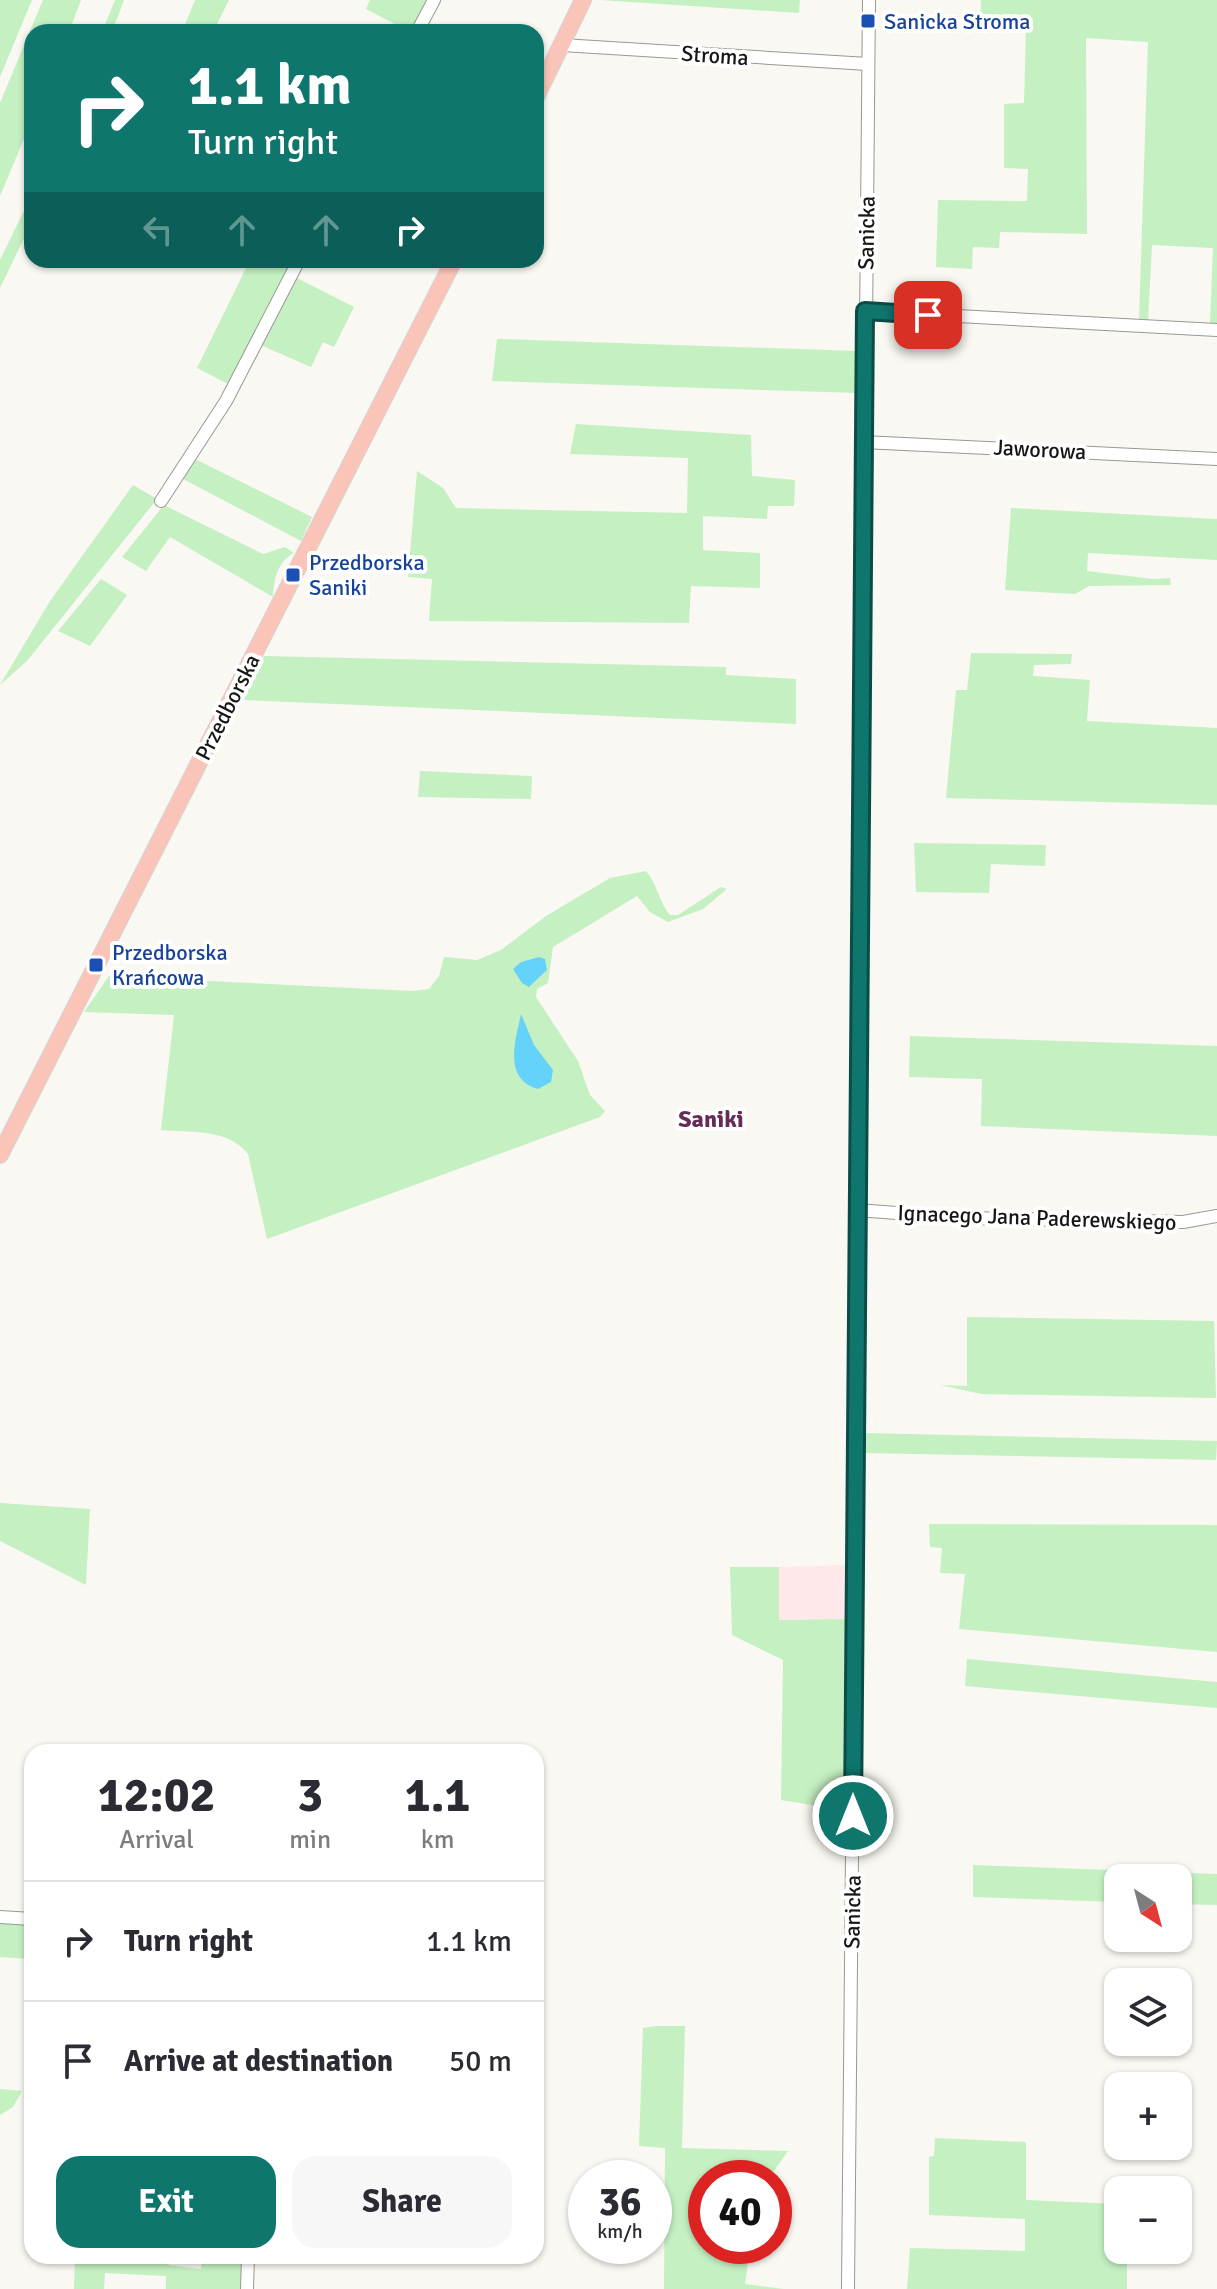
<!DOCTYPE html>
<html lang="en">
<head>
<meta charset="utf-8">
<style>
	:root { --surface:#fff; --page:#f7f7f7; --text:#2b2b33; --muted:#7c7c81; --line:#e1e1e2; --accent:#0f766e }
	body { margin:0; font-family:Signika,sans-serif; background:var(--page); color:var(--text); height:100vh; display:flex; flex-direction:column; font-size:30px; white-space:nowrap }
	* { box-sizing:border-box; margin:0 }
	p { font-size:26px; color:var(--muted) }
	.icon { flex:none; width:44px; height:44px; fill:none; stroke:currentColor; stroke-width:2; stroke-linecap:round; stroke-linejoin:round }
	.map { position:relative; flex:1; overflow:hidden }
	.panel { position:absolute; left:24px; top:1744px; width:520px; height:520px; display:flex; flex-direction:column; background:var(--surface); border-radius:24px; box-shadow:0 2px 6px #0004 }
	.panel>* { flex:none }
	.guide { position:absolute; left:24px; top:24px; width:520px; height:244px; border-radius:24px; box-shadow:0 2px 6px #0004; background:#0f766e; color:#fff; overflow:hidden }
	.needle { width:52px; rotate:144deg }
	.controls { position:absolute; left:1104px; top:1864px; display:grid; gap:16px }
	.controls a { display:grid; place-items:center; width:88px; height:88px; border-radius:16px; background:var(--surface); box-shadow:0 2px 6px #0004; font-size:40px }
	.speed { position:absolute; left:568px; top:2160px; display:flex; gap:16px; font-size:40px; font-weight:700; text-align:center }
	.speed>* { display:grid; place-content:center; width:104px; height:104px; border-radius:50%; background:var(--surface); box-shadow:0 2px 6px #0004; line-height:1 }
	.speed small { font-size:20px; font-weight:400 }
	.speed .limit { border:12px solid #d22; background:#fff; color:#111 }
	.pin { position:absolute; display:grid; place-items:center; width:68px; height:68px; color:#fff; margin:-34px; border-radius:16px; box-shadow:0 4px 12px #0006 }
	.me { position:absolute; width:88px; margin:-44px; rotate:0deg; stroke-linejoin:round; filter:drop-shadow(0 0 6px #0008) }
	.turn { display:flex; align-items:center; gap:28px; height:168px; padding:0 32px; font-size:36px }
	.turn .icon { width:104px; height:104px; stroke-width:2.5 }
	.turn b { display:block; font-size:56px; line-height:68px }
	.lanes { display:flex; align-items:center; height:76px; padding:0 32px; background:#0003; justify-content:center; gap:40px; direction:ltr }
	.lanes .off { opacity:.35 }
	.eta { display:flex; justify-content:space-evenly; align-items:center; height:136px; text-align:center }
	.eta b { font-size:48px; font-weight:700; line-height:56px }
	.action { display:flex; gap:16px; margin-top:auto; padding:16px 32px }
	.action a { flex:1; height:92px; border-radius:24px; background:var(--accent); color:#fff; font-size:32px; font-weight:700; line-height:92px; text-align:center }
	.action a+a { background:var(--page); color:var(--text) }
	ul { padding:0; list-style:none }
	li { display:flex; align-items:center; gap:24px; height:120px; padding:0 32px; border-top:2px solid var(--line) }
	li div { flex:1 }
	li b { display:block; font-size:30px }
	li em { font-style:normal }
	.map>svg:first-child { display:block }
	.commercial { fill:#fee8e9 }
	.green { fill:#c5f0c2 }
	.water { fill:#65d2f9 }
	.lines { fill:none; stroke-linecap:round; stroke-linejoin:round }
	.minor-casing { stroke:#999893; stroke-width:14 }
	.major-casing { stroke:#d5d5d5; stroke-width:18 }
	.minor { stroke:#fff; stroke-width:12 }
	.major { stroke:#fac4b8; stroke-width:16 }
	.route-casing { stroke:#0a4d48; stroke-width:20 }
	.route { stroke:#0f766e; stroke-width:14 }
	.transit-dot { fill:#1a4fb4; stroke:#fff; stroke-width:3 }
	.labels { text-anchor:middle; stroke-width:8; stroke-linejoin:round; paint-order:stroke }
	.transit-label { font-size:22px; fill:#164399; stroke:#fff; text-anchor:start }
	.street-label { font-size:22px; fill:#161614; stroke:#fff }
	.neighbourhood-label { font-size:24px; font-weight:bold; fill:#642c58; stroke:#fff }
</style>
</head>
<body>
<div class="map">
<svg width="1217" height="2289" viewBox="0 0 1217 2289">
	<rect width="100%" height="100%" fill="#f9f8f2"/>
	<path class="commercial" d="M 846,1565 L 846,1619 L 779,1620 L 779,1567 Z"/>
	<path class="green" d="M 0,0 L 32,0 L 0,77 Z
		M 43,0 L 81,0 L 69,32 L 32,32 L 32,120 L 0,196 L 0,103 Z
		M 115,0 L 124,0 L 112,32 L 102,32 Z
		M 195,0 L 229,0 L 213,32 L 182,32 Z
		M 370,0 L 426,0 L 410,32 L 366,9 Z
		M 600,0 L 800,0 L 799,13 Z
		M 981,0 L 1217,0 L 1217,324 L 1210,323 L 1213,248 L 1152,245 L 1148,322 L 1139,321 L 1148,42 L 1086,38 L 1087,234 L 1000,232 L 999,248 L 973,247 L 972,269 L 936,267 L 938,200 L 1027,201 L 1028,169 L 1004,168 L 1004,104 L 1024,103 L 1026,28 L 980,23 Z
		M 32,194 L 32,222 L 0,288 L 0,260 Z
		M 250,260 L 293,260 L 228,384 L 197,368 Z
		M 295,277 L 354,307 L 334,347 L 323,342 L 311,367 L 258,344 Z
		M 497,339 L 857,351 L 857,393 L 492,381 Z
		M 576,424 L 751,435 L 752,476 L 795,480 L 794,506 L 768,506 L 767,519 L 703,516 L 703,550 L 760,553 L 760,588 L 691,586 L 689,623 L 429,621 L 432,579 L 408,577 L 417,471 L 443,488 L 456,508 L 687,513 L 688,458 L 570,454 Z
		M 195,459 L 312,517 L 301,541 L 183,479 Z
		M 133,485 L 157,499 L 27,661 L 0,685 L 50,601 Z
		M 164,505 L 263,554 L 285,547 L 294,553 C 277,562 274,579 273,597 L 170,537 L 146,571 L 122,557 Z
		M 1011,508 L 1217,519 L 1217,560 L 1088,553 L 1087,571 L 1153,579 L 1170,578 L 1171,585 L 1089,586 L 1075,594 L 1005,590 Z
		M 101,579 L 127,595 L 90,646 L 58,631 Z
		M 971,653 L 1072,654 L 1071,664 L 1034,665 L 1033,676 L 1090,680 L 1087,721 L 1217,728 L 1217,805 L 946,798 L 956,690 L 967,690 Z
		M 264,656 L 726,667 L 726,675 L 796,679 L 796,724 L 242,700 Z
		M 420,771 L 532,776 L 531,799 L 418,797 Z
		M 914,843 L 1046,845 L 1045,866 L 991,864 L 989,893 L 916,892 Z
		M 646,871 C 658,885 658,901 670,915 L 678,915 L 721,887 L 727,889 L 703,909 L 668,922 L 650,912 L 637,896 L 553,947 L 548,983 L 537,989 L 536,997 L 578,1061 L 590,1095 L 605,1111 L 600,1117 L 267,1239 L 248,1154 C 228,1128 191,1133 161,1130 L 174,1015 L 84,1012 L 109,976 L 412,991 L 429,989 L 439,976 L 444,957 L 477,960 L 501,950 L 546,916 L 610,878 Z
		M 910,1036 L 1217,1046 L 1217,1136 L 981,1126 L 982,1079 L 909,1077 Z
		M 967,1317 L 1214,1321 L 1216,1398 L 981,1394 L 941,1385 L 967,1386 Z
		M 864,1433 L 1217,1441 L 1216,1460 L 864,1453 Z
		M 0,1503 L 90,1509 L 86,1585 L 0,1541 Z
		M 929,1524 L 1217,1525 L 1217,1652 L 959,1629 L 965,1574 L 940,1573 L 942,1548 L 930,1547 Z
		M 730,1567 L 779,1567 L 779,1620 L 846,1619 L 844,1810 L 781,1800 L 783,1660 L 732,1635 Z
		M 967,1659 L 1217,1682 L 1217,1708 L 965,1686 Z
		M 973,1865 L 1217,1874 L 1217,1905 L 1178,1904 L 1178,1878 L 1118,1878 L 1118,1902 L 973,1897 Z
		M 0,1921 L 32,1923 L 32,1959 L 0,1957 Z
		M 656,2026 L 685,2026 L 682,2148 L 788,2151 L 769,2178 L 706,2178 L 706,2246 L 750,2249 L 745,2284 L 784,2289 L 664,2289 L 665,2148 L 639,2146 L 643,2028 Z
		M 0,2089 L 22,2091 L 13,2107 L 0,2115 Z
		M 935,2138 L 1026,2142 L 1026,2200 L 1118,2204 L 1118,2250 L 1127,2250 L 1127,2289 L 907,2289 L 910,2248 L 1025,2251 L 1025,2219 L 929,2215 L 929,2157 L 934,2156 Z
		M 75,2256 L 107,2256 L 107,2260 L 138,2262 L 139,2256 L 170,2256 L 169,2265 L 201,2269 L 202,2256 L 244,2256 L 243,2289 L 166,2289 L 166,2276 L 105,2273 L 104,2289 L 74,2289 Z"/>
	<path class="water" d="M 539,957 L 545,959 L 547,970 L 529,987 L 522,983 L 513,969 L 521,962 Z
		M 521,1014 L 534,1045 L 553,1070 L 551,1082 L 538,1089 C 502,1079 516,1039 521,1014 Z"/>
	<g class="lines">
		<defs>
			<path id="minor" d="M 417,32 L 434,0
				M 562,45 L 868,64
				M 865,311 L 1217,330
				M 863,442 L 1217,459
				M 161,501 L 226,401 L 299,260
				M 857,1210 L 963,1218 L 1183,1222 L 1217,1216
				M 0,1917 L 32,1919
				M 247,2289 L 248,2256
				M 848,2289 L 869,0"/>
			<path id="major" d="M 536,97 L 583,0
				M 0,1155 L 454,260"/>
		</defs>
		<use href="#minor" class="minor-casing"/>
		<use href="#major" class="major-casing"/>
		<use href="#minor" class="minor"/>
		<use href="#major" class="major"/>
	</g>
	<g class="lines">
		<defs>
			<path id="route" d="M 853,1816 L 865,311 L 928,315"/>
		</defs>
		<use href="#route" class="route-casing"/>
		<use href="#route" class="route"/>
	</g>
	<g class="transit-dot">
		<rect x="860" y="13" width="16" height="16" rx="4"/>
		<rect x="285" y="567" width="16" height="16" rx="4"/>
		<rect x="88" y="957" width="16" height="16" rx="4"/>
	</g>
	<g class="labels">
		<g class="transit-label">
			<text x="884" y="29">Sanicka Stroma</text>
			<text x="309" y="570">Przedborska<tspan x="309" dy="25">Saniki</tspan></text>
			<text x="112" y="960">Przedborska<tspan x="112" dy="25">Krańcowa</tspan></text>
		</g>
		<g class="street-label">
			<text transform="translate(715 55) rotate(4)" y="8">Stroma</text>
			<text transform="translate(866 233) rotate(-89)" y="8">Sanicka</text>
			<text transform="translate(1040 449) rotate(3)" y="8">Jaworowa</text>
			<text transform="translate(227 707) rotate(-63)" y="8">Przedborska</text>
			<text transform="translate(1037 1217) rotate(2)" y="8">Ignacego Jana Paderewskiego</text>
			<text transform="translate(852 1912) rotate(-89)" y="8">Sanicka</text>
		</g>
		<g class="neighbourhood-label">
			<text x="711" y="1127">Saniki</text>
		</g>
	</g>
</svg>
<div class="controls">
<a><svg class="needle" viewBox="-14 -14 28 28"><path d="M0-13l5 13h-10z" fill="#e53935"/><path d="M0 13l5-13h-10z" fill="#7c7c81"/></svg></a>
<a><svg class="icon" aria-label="layers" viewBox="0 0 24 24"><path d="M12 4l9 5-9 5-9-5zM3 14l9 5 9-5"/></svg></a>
<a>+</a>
<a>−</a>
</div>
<div class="speed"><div>36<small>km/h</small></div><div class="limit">40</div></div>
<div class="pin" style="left:928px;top:315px;background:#d93025"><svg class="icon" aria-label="arrive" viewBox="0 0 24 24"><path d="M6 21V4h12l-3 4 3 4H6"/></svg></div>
<svg class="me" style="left:853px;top:1816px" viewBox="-20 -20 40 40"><circle r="17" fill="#0f766e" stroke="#fff" stroke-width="3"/><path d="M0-11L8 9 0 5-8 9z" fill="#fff"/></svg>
<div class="guide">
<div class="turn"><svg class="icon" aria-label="right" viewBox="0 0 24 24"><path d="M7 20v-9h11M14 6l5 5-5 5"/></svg><div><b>1.1 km</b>Turn right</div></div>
<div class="lanes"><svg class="icon off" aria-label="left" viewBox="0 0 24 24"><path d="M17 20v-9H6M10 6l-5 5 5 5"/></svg><svg class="icon off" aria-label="ahead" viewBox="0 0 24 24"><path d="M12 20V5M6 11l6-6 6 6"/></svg><svg class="icon off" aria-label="ahead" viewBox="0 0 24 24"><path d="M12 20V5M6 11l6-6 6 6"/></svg><svg class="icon" aria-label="right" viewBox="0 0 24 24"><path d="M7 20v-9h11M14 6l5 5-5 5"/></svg></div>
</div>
<section class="panel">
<div class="eta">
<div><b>12:02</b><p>Arrival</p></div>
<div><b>3</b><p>min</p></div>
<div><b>1.1</b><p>km</p></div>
</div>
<ul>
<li><svg class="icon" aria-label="right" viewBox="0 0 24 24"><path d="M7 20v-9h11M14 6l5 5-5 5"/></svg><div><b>Turn right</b></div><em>1.1 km</em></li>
<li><svg class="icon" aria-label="arrive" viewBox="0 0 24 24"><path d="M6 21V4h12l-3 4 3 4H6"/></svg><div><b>Arrive at destination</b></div><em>50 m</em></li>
</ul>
<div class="action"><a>Exit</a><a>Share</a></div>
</section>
</div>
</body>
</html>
